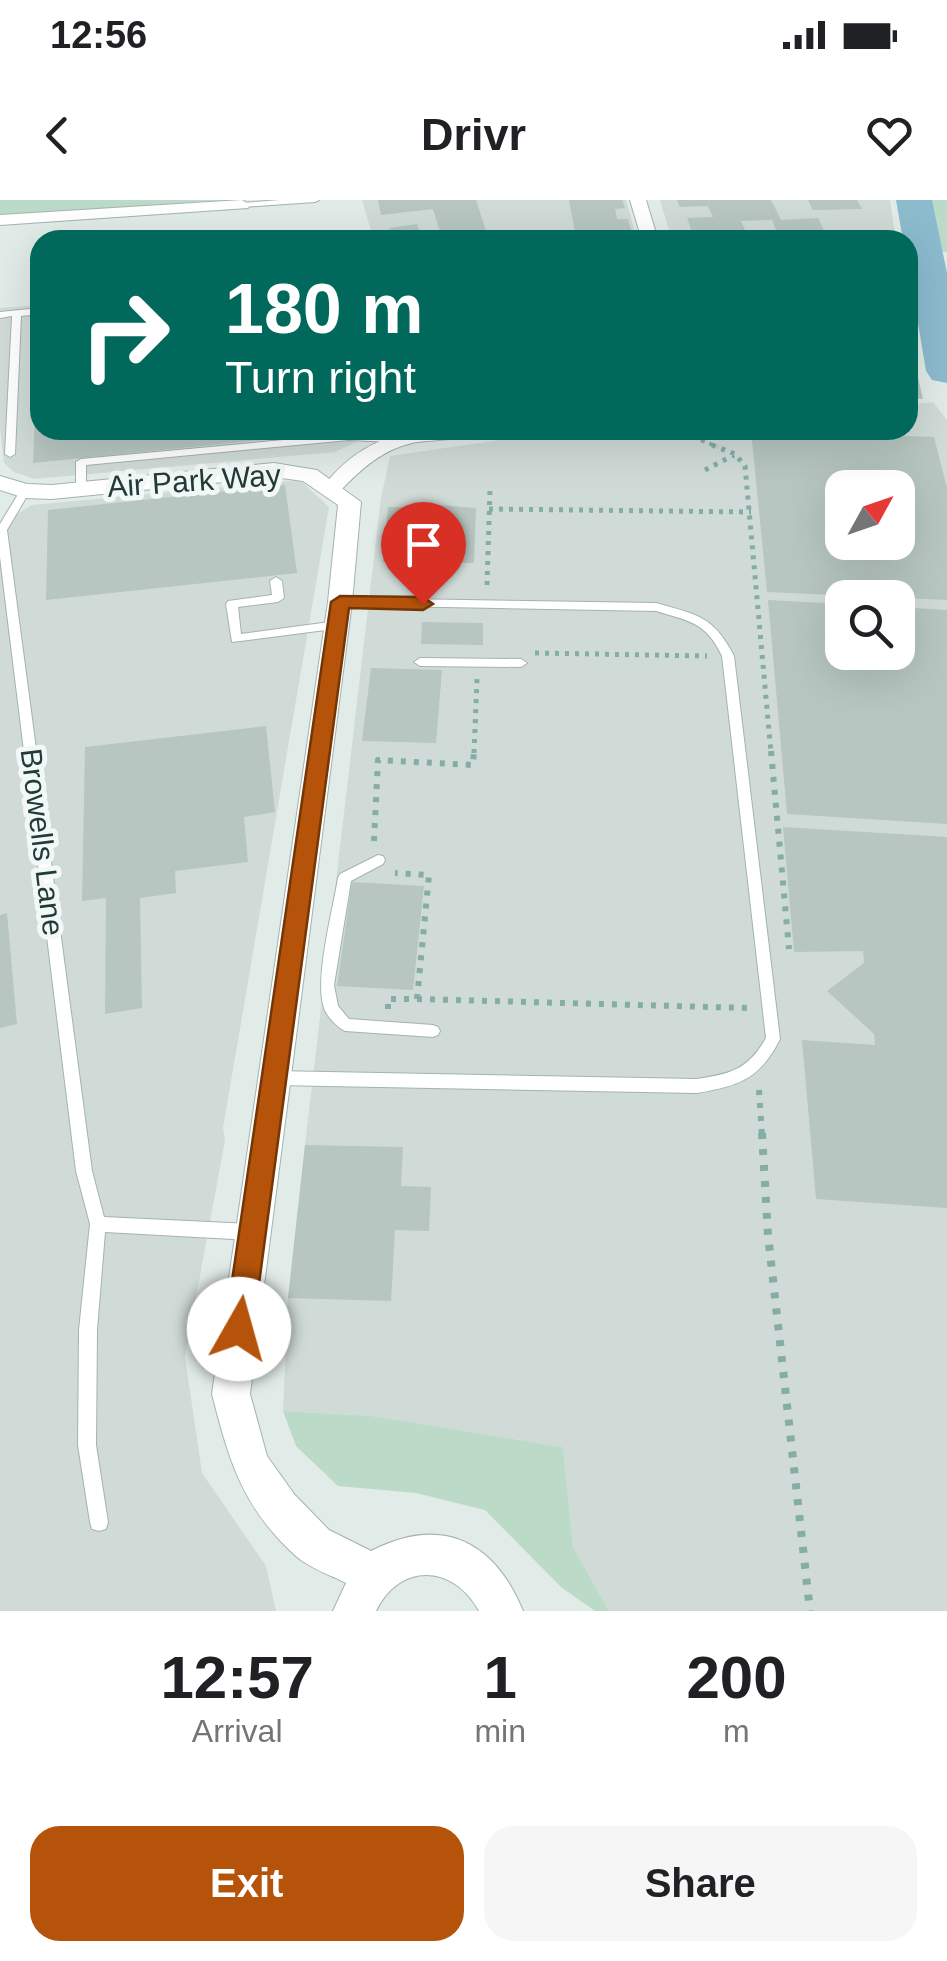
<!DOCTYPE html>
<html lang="en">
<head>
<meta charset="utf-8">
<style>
	:root { --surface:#fff; --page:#f6f6f6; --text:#202124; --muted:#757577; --accent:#b45309 }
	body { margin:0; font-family:Arial,sans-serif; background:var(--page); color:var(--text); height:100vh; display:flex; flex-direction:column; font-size:38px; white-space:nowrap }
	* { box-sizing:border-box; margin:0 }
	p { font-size:32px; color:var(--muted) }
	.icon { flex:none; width:55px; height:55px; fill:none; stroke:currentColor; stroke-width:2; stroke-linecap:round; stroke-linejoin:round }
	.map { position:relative; height:1411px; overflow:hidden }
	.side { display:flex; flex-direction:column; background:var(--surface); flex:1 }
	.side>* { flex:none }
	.guide { position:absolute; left:30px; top:30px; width:888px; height:210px; border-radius:30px; box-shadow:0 10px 40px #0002; background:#00695c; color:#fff; overflow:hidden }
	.needle { width:65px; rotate:50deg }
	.buttons { position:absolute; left:825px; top:270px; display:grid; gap:20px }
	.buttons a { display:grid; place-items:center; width:90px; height:90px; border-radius:20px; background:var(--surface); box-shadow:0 10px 40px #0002; font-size:50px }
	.pin { position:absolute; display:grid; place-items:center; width:85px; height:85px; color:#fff; margin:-102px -42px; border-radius:50% 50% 50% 0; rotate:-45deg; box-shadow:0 0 10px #0007 }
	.pin .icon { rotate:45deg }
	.me { position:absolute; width:110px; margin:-55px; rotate:7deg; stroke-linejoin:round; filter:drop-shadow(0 0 8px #0008) }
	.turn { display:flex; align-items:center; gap:35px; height:210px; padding:0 30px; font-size:45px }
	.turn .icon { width:130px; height:130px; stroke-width:2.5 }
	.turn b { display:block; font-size:70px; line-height:85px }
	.eta { display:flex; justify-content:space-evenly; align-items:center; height:170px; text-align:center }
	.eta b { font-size:60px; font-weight:600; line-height:70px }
	.cta { display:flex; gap:20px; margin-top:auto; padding:20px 30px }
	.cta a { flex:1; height:115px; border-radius:30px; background:var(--accent); color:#fff; font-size:40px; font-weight:600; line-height:115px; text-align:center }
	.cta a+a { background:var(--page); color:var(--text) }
	.status { display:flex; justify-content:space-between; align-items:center; height:70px; padding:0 50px; background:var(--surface); direction:ltr }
	.status svg { height:28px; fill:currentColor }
	header { display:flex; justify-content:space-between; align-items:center; height:130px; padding:0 30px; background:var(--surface); font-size:45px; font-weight:600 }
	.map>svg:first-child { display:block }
	.built { fill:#d0dbd7; fill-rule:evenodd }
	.green { fill:#bbdbc8 }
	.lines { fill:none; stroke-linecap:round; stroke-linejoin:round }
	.river { fill:#8cbbce; fill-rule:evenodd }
	.building { fill:#b7c6c1; fill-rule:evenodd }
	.service-casing { stroke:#a4b3b0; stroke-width:2 }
	.minor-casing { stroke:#a4b3b0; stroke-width:2 }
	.tertiary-casing { stroke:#a4b3b0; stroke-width:2 }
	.path-far3 { stroke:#83ada6; stroke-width:4; stroke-dasharray:4 5; stroke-linecap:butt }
	.path-far2 { stroke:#83ada6; stroke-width:5; stroke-dasharray:4 6; stroke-linecap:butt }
	.path-far1 { stroke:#83ada6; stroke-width:6; stroke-dasharray:5 8; stroke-linecap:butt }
	.path { stroke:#83ada6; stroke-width:8; stroke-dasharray:6 10; stroke-linecap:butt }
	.service { fill:#fff; fill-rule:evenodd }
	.minor { fill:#fff; fill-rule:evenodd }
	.tertiary { fill:#fff; fill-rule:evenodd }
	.route { fill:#b45309; stroke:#753606; stroke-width:2.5 }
	.labels { text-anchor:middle; stroke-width:10; stroke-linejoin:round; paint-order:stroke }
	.street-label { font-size:30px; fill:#223b38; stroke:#f2f8f6 }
</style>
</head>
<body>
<div class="status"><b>12:56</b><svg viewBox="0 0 49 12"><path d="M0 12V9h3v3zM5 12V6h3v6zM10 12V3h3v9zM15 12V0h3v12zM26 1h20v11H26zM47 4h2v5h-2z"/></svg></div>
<header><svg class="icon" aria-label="back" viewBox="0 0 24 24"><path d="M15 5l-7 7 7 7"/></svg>Drivr<svg class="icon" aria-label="heart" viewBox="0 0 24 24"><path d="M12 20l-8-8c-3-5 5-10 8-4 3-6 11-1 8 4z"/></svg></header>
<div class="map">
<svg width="947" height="1411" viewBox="0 0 947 1411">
	<rect width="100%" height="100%" fill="#e1ebe8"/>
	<path class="built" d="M 362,0 L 626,0 L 637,39 L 374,40 Z
		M 660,0 L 890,0 L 896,40 L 672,40 Z
		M 40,105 L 40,230 L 382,230 L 335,252 L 34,279 L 14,272 L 4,263 L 0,228 L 0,108 Z
		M 933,202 L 947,220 L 947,1411 L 609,1411 L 573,1347 L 563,1247 L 372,1216 L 283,1211 L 288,1098 L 305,945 L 381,298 L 390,256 L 569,230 L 908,230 L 908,205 ZM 842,288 L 898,288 L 898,342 L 842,342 ZM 842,398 L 898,398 L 898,452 L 842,452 Z
		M 288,281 L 302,282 L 329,307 L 223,928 L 225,940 L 185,1157 L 202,1273 L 266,1366 L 276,1411 L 0,1411 L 0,324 L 32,305 Z"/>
	<path class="green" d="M 0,0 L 225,0 L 0,15 Z
		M 918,0 L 947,0 L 947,52 L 929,51 Z
		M 283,1211 L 372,1216 L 563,1247 L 573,1347 L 609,1411 L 595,1411 L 561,1387 L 485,1310 L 416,1293 L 338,1286 L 296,1246 Z"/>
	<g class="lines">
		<path class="river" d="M 896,0 L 932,0 L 947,73 L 947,183 L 932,180 L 926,171 L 908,63 L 908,40 L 903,40 Z"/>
	</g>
	<path class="building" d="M 378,0 L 476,0 L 489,40 L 392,40 L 389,28 L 417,24 L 422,37 L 441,35 L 433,9 L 381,15 Z
		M 569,0 L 622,0 L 625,8 L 615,9 L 617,19 L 628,19 L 632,33 L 576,37 Z
		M 677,0 L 771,0 L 781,20 L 818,18 L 829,40 L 780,40 L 772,20 L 741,21 L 749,39 L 695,40 L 687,18 L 713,17 L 708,6 L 680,7 Z
		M 808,0 L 857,0 L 862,9 L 813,10 Z
		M 908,139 L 909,139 L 923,199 L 908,198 Z
		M 37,166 L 40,166 L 40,230 L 331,233 L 33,263 Z
		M 751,230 L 934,237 L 947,288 L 947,400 L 767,392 ZM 842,288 L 898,288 L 898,342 L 842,342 Z
		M 285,285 L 297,373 L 46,400 L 48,310 Z
		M 414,303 L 476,308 L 474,363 L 383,362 L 388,307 L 413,307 Z
		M 768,400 L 842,404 L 842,452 L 898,452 L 898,407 L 947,410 L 947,624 L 787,614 Z
		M 422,422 L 483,423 L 483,445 L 421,444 Z
		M 371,468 L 442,470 L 436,543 L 362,541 Z
		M 266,526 L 275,612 L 244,617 L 248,662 L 175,671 L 176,693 L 140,698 L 142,808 L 105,814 L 106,698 L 82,701 L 85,547 Z
		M 783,627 L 947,637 L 947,1008 L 816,999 L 802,840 L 875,845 L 874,834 L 827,791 L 864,763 L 863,751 L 794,752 Z
		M 352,682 L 424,686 L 413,790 L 337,786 Z
		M 7,713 L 17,824 L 0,828 L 0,715 Z
		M 305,945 L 403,947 L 401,986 L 431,987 L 429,1031 L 395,1030 L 391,1101 L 288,1098 Z"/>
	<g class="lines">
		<defs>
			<path id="service" d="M 280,0 L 319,0 L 315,2 L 242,7 L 238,5 L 242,3 Z
				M 40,108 L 40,114 L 21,116 L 15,254 L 10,257 L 5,254 L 12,116 L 0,118 L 0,112 Z
				M 349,234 L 391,236 L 396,239 L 391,242 L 349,240 L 86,265 L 86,289 L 81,292 L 76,289 L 76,262 L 81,259 Z
				M 25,288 L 30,291 L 7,330 L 92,971 L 104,1017 L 251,1024 L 257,1026 L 259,1032 L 257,1038 L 251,1040 L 105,1032 L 97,1130 L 96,1245 L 108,1322 L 106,1329 L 99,1331 L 92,1329 L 90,1322 L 78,1245 L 79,1130 L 90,1024 L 76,971 L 0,357 L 0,324 L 20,291 Z
				M 276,377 L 282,381 L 284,398 L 278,402 L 238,407 L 241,434 L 337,421 L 343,425 L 341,428 L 232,442 L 226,404 L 228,401 L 272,395 L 270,381 Z
				M 340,398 L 656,403 C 697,415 713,415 734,456 L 780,839 C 760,879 739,886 696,893 L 275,885 L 270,883 L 267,878 L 270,873 L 275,871 L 696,879 C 730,874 748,870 766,838 L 722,456 C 706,422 689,421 656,411 L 336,405 L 334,402 Z
				M 420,458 L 521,459 L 527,463 L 521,467 L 420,466 L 414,462 Z
				M 378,655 L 383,656 L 385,660 L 383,664 L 351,681 L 334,785 L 338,806 L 349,819 L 433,825 L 438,827 L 440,831 L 438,835 L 433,837 L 345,831 C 337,827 327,817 324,808 C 314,780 333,709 338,678 L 340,674 Z"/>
			<path id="minor" d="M 242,0 L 250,5 L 248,8 L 0,25 L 0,15 Z
				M 630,0 L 646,0 L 658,40 L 642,40 Z
				M 417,230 L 474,230 C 460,242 431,239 412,243 C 382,250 361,269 340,291 L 326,291 L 323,287 C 347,255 378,237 417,230 Z"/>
			<path id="tertiary" d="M 274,263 L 317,270 L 361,302 L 352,402 L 250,1194 L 267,1256 L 294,1294 L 329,1330 L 371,1351 C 441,1315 494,1340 523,1411 L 479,1411 C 453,1364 400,1362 376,1411 L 333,1411 L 346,1383 C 330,1375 310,1368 297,1357 C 243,1309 229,1261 212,1194 L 328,402 L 338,305 L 303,281 L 274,277 L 52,299 L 25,298 L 0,290 L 0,276 L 27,284 L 52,285 Z"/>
		</defs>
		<use href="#service" class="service-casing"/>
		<use href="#minor" class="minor-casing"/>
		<use href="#tertiary" class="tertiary-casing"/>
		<path class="path-far3" d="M 676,230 L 718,247"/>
		<path class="path-far2" d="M 712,245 L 735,254 L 745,266 L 771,553
			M 705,270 L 734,255
			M 489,309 L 751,312
			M 487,385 L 490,290
			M 535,453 L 707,456
			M 474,553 L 477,479"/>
		<path class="path-far1" d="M 771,551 L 789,749
			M 374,641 L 378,560 L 473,565 L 474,551
			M 417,799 L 748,808
			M 388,809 L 388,799 L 417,799 L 429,675 L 395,673
			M 759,890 L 762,936"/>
		<path class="path" d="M 762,933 L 768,1035 L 810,1411"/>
		<use href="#service" class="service"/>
		<use href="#minor" class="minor"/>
		<use href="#tertiary" class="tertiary"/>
	</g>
	<path class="route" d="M 340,396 L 423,397 L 433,404 L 423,410 L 349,408 L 253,1129 L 249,1139 L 239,1143 L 229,1139 L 225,1129 L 331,402 Z"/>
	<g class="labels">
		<g class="street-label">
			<text transform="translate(194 281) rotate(-4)" y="10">Air Park Way</text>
			<text transform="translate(42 642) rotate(83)" y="10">Browells Lane</text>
		</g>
	</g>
</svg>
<div class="buttons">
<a><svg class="needle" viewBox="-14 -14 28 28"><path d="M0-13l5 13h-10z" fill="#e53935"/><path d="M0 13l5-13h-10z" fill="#757577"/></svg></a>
<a><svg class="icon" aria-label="search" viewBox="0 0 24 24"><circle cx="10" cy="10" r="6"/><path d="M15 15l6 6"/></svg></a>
</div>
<div class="pin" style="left:423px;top:404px;background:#d93025"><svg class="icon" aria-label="arrive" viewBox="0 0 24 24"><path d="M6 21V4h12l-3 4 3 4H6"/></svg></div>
<svg class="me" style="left:239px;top:1129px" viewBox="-20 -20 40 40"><circle r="19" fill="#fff"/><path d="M0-13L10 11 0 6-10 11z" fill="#b45309"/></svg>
<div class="guide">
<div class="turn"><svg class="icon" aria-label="right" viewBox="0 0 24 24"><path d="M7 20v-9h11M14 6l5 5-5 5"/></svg><div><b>180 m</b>Turn right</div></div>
</div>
</div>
<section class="side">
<div class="eta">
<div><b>12:57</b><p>Arrival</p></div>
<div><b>1</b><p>min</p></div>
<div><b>200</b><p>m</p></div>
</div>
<div class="cta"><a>Exit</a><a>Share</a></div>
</section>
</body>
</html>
